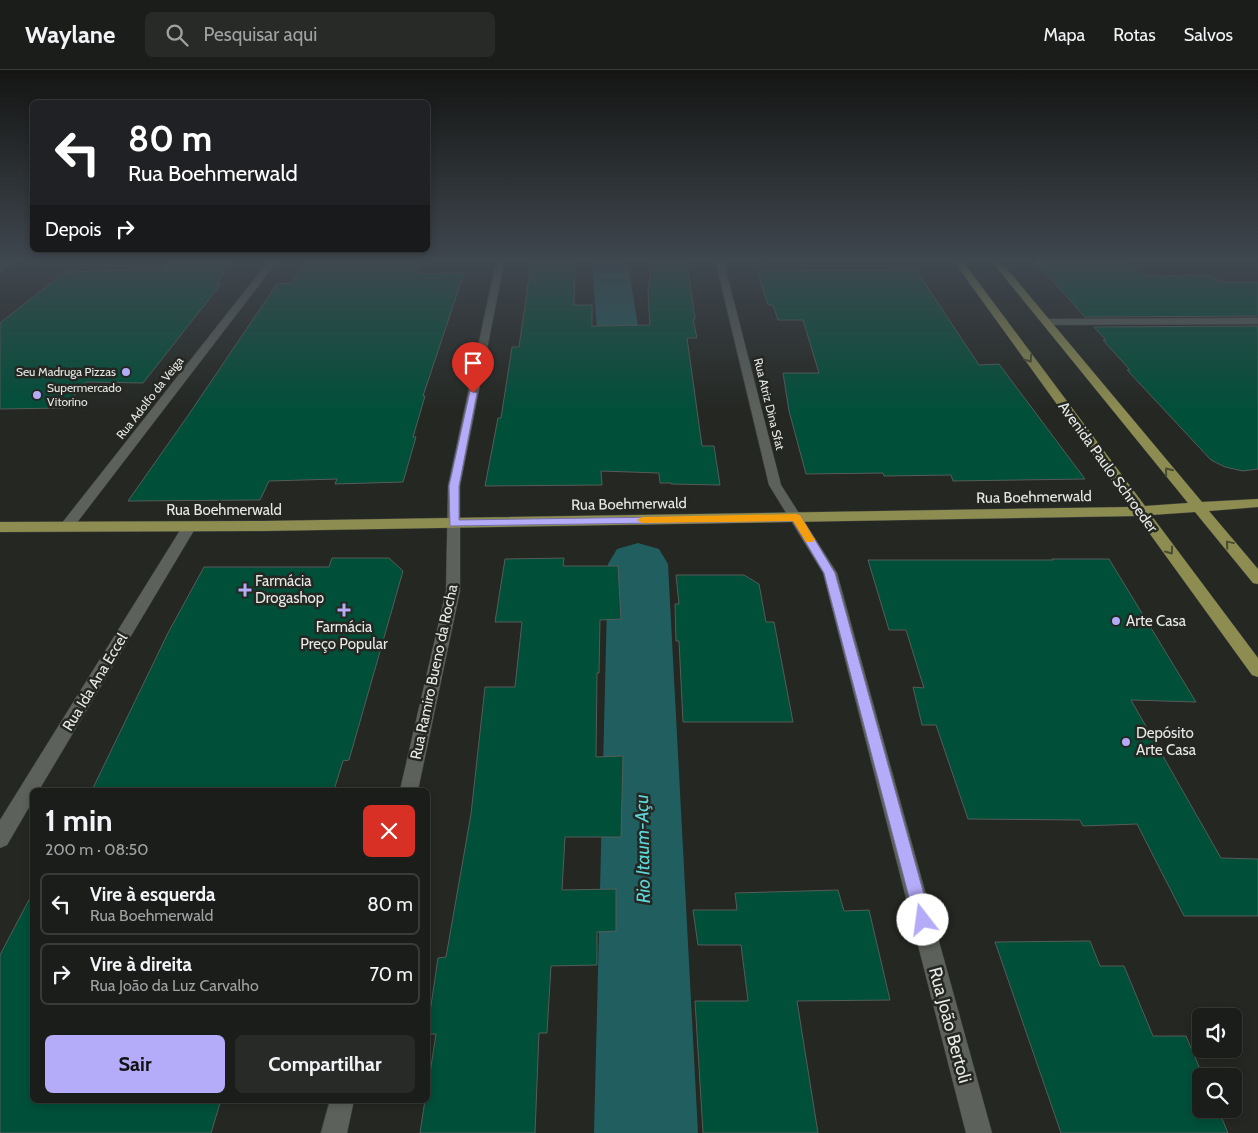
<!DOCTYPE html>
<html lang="pt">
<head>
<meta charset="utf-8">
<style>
	:root { --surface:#1b1d1a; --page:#282a27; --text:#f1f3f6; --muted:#a0a2a2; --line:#393b39; --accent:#b4acf9 }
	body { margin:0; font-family:Cabin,sans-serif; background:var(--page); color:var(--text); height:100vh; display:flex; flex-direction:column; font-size:19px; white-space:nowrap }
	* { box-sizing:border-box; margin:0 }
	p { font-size:16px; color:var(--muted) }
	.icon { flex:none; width:28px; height:28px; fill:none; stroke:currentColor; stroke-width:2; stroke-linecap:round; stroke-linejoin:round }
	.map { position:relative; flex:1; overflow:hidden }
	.sheet { position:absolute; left:30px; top:718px; width:400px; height:315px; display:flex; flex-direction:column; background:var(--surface); border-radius:8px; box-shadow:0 2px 8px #0003,0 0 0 1px var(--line) }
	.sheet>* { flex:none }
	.hud { position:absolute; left:30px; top:30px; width:400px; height:152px; border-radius:8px; box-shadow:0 2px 8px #0003,0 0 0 1px var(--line); background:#202124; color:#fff; overflow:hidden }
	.tools { position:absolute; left:1192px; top:938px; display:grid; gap:10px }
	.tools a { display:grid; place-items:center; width:50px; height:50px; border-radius:8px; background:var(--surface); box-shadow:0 2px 8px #0003,0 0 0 1px var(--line); font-size:25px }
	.pin { position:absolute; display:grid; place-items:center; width:42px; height:42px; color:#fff; margin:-51px -21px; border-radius:50% 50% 50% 0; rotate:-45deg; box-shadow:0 0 5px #0007 }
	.pin .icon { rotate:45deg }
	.me { position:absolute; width:55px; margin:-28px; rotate:345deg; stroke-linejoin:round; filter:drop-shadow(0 0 4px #0008) }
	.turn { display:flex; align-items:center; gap:18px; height:105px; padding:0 15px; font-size:22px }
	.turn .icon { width:65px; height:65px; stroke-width:2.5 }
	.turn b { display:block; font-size:35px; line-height:42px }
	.then { display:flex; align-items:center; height:48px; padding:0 15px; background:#0003; gap:10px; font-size:19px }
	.round { display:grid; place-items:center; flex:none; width:52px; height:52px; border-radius:8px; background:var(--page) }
	.overview { display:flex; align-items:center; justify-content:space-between; height:85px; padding:0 15px }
	h1 { font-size:30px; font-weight:700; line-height:38px }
	.button { display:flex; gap:10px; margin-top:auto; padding:10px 15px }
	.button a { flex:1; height:58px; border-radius:8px; background:var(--accent); color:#111; font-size:20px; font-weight:700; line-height:58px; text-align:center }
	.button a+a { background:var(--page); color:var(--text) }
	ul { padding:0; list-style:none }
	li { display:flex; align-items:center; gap:15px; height:62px; margin:0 10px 8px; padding:0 5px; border:2px solid var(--line); border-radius:8px }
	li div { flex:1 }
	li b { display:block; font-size:19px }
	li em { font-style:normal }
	header { display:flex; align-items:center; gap:30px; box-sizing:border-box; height:70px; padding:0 25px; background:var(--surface); border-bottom:1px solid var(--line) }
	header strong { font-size:24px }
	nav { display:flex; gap:28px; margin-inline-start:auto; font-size:18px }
	.search { width:350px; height:45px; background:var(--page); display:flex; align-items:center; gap:12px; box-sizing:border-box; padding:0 18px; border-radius:8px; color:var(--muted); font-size:19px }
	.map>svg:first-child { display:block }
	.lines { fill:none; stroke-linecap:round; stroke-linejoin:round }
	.river { fill:#215e60; fill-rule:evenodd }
	.building { fill:#004f39; stroke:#555c59 }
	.minor-casing { stroke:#414440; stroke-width:1 }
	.major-casing { stroke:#414440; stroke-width:1 }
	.minor { fill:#5c615b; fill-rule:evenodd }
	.major { fill:#8e8d51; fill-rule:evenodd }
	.oneway { stroke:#494b32 }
	.route { fill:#b4acf9; stroke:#7570a2 }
	.slow { fill:#f59e0b }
	.poi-dot { fill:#b4acf9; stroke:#242722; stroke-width:2 }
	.labels { text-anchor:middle; stroke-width:5; stroke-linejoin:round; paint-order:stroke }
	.far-poi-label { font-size:12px; fill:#e7e9e6; stroke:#242722; text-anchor:end }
	.far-street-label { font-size:12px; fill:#e7e9e6; stroke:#242722 }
	.street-label { font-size:15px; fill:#e7e9e6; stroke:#242722 }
	.poi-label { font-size:15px; fill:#e7e9e6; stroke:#242722; text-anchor:start }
	.near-street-label { font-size:18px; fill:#e7e9e6; stroke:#242722 }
	.near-water-label { font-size:19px; font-style:italic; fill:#5ed6d9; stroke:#242722 }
</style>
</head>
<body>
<header>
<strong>Waylane</strong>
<div class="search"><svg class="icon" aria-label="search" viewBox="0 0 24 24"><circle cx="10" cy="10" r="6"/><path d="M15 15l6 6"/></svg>Pesquisar aqui</div>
<nav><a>Mapa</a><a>Rotas</a><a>Salvos</a></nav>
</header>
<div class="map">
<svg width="1258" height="1063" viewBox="0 0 1258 1063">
	<rect width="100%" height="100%" fill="#242722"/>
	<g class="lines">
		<path class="river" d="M 592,193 L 628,193 L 647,313 L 640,323 L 624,327 L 608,323 L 601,313 Z
			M 638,473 L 659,479 L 668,494 L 698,1063 L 594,1063 L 608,494 L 617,479 Z"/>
	</g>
	<path class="building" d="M 170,193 L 228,193 L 221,201 L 226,201 L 216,214 L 221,214 L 143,313 L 86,312 L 64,338 L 0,339 L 0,253 L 65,202 L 165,199 Z
		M 306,193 L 421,193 L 417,204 L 464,203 L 423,326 L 425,326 L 413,367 L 416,367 L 403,412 L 335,414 L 337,409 L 269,411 L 260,430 L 128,431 L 187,347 L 277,214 L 291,213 Z
		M 531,193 L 575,193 L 574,235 L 592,235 L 592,256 L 650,255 L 648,223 L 651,193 L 687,193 L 695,249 L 693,249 L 697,268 L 687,268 L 702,376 L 714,376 L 720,415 L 671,414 L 671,413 L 660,413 L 659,403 L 601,401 L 602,415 L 485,416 L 498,348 L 501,348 L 512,277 L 519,277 Z
		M 1037,193 L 1130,193 L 1144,206 L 1204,205 L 1211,206 L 1220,212 L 1258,212 L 1258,246 L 1085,247 Z
		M 916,200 L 979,295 L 999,294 L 1085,409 L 953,411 L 951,405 L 884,406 L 883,403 L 806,404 L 789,341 L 783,303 L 819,303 L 803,250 L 778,250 L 773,235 L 768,235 L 757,201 Z
		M 1258,256 L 1258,399 L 1243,401 L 1225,397 L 1211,390 L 1127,300 L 1130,300 L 1103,270 L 1106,270 L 1094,257 Z
		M 332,488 L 389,488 L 403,501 L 349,690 L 343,691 L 334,720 L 92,720 L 168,563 L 204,497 L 329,497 Z
		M 564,488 L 563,496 L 618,496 L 621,549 L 600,550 L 599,603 L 597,603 L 596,687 L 623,686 L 621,767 L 565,767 L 562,820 L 616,819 L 616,861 L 597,862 L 597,895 L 551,896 L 547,963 L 539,963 L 535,1063 L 420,1063 L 425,1030 L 428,1030 L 428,1016 L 436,964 L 428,964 L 428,956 L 438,888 L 446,887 L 471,744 L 485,617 L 515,617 L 522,552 L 495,552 L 505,489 Z
		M 1052,489 L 1109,489 L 1196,632 L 1131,630 L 1221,788 L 1258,789 L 1258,846 L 1184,846 L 1137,754 L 1083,756 L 1080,750 L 968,749 L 936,655 L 922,655 L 913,617 L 924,618 L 906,560 L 889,560 L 868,490 L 1053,490 Z
		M 676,505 L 744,505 L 759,514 L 766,552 L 774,552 L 793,652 L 683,652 L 679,571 L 676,571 L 675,534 L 679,534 Z
		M 838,820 L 844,841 L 869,840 L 890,930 L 797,931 L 818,1063 L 703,1063 L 695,931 L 748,931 L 741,875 L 698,875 L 693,840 L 737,840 L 735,823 Z
		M 32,824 L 32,1030 L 221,1030 L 211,1063 L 0,1063 L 0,885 Z
		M 1090,871 L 1100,896 L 1124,896 L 1153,966 L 1186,966 L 1203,1006 L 1201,1006 L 1201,1039 L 1218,1039 L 1228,1063 L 1061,1063 L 995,872 Z"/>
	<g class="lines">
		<defs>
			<path id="minor" d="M 3,193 L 13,193 L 0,204 L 0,196 Z
				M 267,193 L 276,193 L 72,459 L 62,459 L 60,456 L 62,453 Z
				M 496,193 L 504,193 L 460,416 L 460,521 L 418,720 L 400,720 L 446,521 L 448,416 Z
				M 716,193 L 724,193 L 781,415 L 837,503 L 992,1063 L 966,1063 L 823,503 L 769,415 Z
				M 1258,248 L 1258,254 L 1046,255 L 1041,252 L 1046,249 Z
				M 189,452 L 194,454 L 196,457 L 39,720 L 32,720 L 32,732 L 7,775 L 0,778 L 0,750 L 184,454 Z
				M 330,1030 L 354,1030 L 347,1063 L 321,1063 Z"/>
			<path id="major" d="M 955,193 L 964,193 L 1145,436 L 1188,433 L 993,193 L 1002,193 L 1202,432 L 1258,429 L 1258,437 L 1209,441 L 1258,499 L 1258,514 L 1253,513 L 1195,442 L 1151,445 L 1258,588 L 1258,607 L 1252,605 L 1137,446 L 263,461 L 0,462 L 0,452 L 263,451 L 1131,437 Z"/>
		</defs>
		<use href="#minor" class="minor-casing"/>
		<use href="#major" class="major-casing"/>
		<use href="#minor" class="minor"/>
		<use href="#major" class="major"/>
	</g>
	<defs><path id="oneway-chevron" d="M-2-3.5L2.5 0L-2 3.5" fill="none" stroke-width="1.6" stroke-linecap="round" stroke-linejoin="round" transform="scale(1.25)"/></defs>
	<g class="oneway">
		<use href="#oneway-chevron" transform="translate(1029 289) rotate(54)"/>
		<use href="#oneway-chevron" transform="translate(1168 401) rotate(-129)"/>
		<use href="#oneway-chevron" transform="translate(1229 474) rotate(-130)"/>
		<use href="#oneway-chevron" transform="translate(1170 481) rotate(54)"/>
	</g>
	<linearGradient id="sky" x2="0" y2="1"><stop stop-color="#141513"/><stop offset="0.56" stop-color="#3f474f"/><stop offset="1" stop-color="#3f474f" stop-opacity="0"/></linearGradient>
	<rect width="1258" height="342" fill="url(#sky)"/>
	<path class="route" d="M 470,321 L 477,323 L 459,416 L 459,450 L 800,445 L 835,503 L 931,850 L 928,856 L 923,858 L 917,856 L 915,850 L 824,503 L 793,451 L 450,456 L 449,416 Z"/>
	<path class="slow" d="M 796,444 L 800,445 L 813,467 L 815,469 L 813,472 L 806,472 L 793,451 L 642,453 L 637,450 L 642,447 Z"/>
	<g class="poi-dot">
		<circle cx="126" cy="302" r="5"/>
		<circle cx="37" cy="325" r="5"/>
		<path d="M242.5 512.5h5v5h5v5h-5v5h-5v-5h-5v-5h5z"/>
		<path d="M341.5 532.5h5v5h5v5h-5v5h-5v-5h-5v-5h5z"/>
		<circle cx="1116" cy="551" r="5"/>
		<circle cx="1126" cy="672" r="5"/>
	</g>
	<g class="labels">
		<g class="far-poi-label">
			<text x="116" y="306">Seu Madruga Pizzas</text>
			<text x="47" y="322" text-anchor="start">Supermercado<tspan x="47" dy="14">Vitorino</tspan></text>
		</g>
		<g class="far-street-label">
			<text transform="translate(150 328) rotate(-52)" y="4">Rua Adolfo da Veiga</text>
			<text transform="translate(769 334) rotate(76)" y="4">Rua Atriz Dina Sfat</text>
		</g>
		<g class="street-label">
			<text transform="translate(1108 397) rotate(54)" y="5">Avenida Paulo Schroeder</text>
			<text transform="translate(1034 427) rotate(-1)" y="5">Rua Boehmerwald</text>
			<text transform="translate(629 434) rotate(-1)" y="5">Rua Boehmerwald</text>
			<text x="224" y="445">Rua Boehmerwald</text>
			<text transform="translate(434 602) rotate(-78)" y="5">Rua Ramiro Bueno da Rocha</text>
			<text transform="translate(95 612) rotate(-59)" y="5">Rua Ida Ana Eccel</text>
		</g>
		<g class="poi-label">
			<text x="255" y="516">Farmácia<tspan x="255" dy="17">Drogashop</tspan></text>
			<text x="1126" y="556">Arte Casa</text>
			<text x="344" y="562" text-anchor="middle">Farmácia<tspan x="344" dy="17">Preço Popular</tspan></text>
			<text x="1136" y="668">Depósito<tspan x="1136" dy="17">Arte Casa</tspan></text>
		</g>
		<g class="near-street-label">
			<text transform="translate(950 955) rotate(75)" y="6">Rua João Bertoli</text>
		</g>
		<g class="near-water-label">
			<text transform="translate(642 779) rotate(-91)" y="7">Rio Itaum-Açu</text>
		</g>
	</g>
</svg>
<div class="tools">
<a><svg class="icon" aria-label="sound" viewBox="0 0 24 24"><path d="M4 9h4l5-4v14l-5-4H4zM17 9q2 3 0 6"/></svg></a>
<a><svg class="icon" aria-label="search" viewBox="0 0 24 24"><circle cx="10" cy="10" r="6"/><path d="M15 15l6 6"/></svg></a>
</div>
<div class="pin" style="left:473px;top:323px;background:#d93025"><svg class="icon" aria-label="arrive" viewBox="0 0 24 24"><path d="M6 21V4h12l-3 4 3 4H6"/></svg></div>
<svg class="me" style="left:923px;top:850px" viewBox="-20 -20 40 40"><circle r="19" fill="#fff"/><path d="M0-13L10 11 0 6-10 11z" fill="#b4acf9"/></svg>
<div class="hud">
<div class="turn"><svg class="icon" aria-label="left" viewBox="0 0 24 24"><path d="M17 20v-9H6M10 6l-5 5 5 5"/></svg><div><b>80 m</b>Rua Boehmerwald</div></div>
<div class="then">Depois<svg class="icon" aria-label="right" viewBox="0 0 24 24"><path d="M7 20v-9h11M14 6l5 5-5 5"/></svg></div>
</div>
<section class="sheet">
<div class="overview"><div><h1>1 min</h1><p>200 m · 08:50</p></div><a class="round" style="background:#d93025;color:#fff"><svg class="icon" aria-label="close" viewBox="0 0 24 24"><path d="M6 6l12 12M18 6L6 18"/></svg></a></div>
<ul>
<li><svg class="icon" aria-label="left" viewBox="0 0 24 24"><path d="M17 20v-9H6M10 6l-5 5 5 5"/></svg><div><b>Vire à esquerda</b><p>Rua Boehmerwald</p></div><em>80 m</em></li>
<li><svg class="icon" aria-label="right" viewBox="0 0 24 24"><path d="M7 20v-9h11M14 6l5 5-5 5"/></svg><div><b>Vire à direita</b><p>Rua João da Luz Carvalho</p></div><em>70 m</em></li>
</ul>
<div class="button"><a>Sair</a><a>Compartilhar</a></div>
</section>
</div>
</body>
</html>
